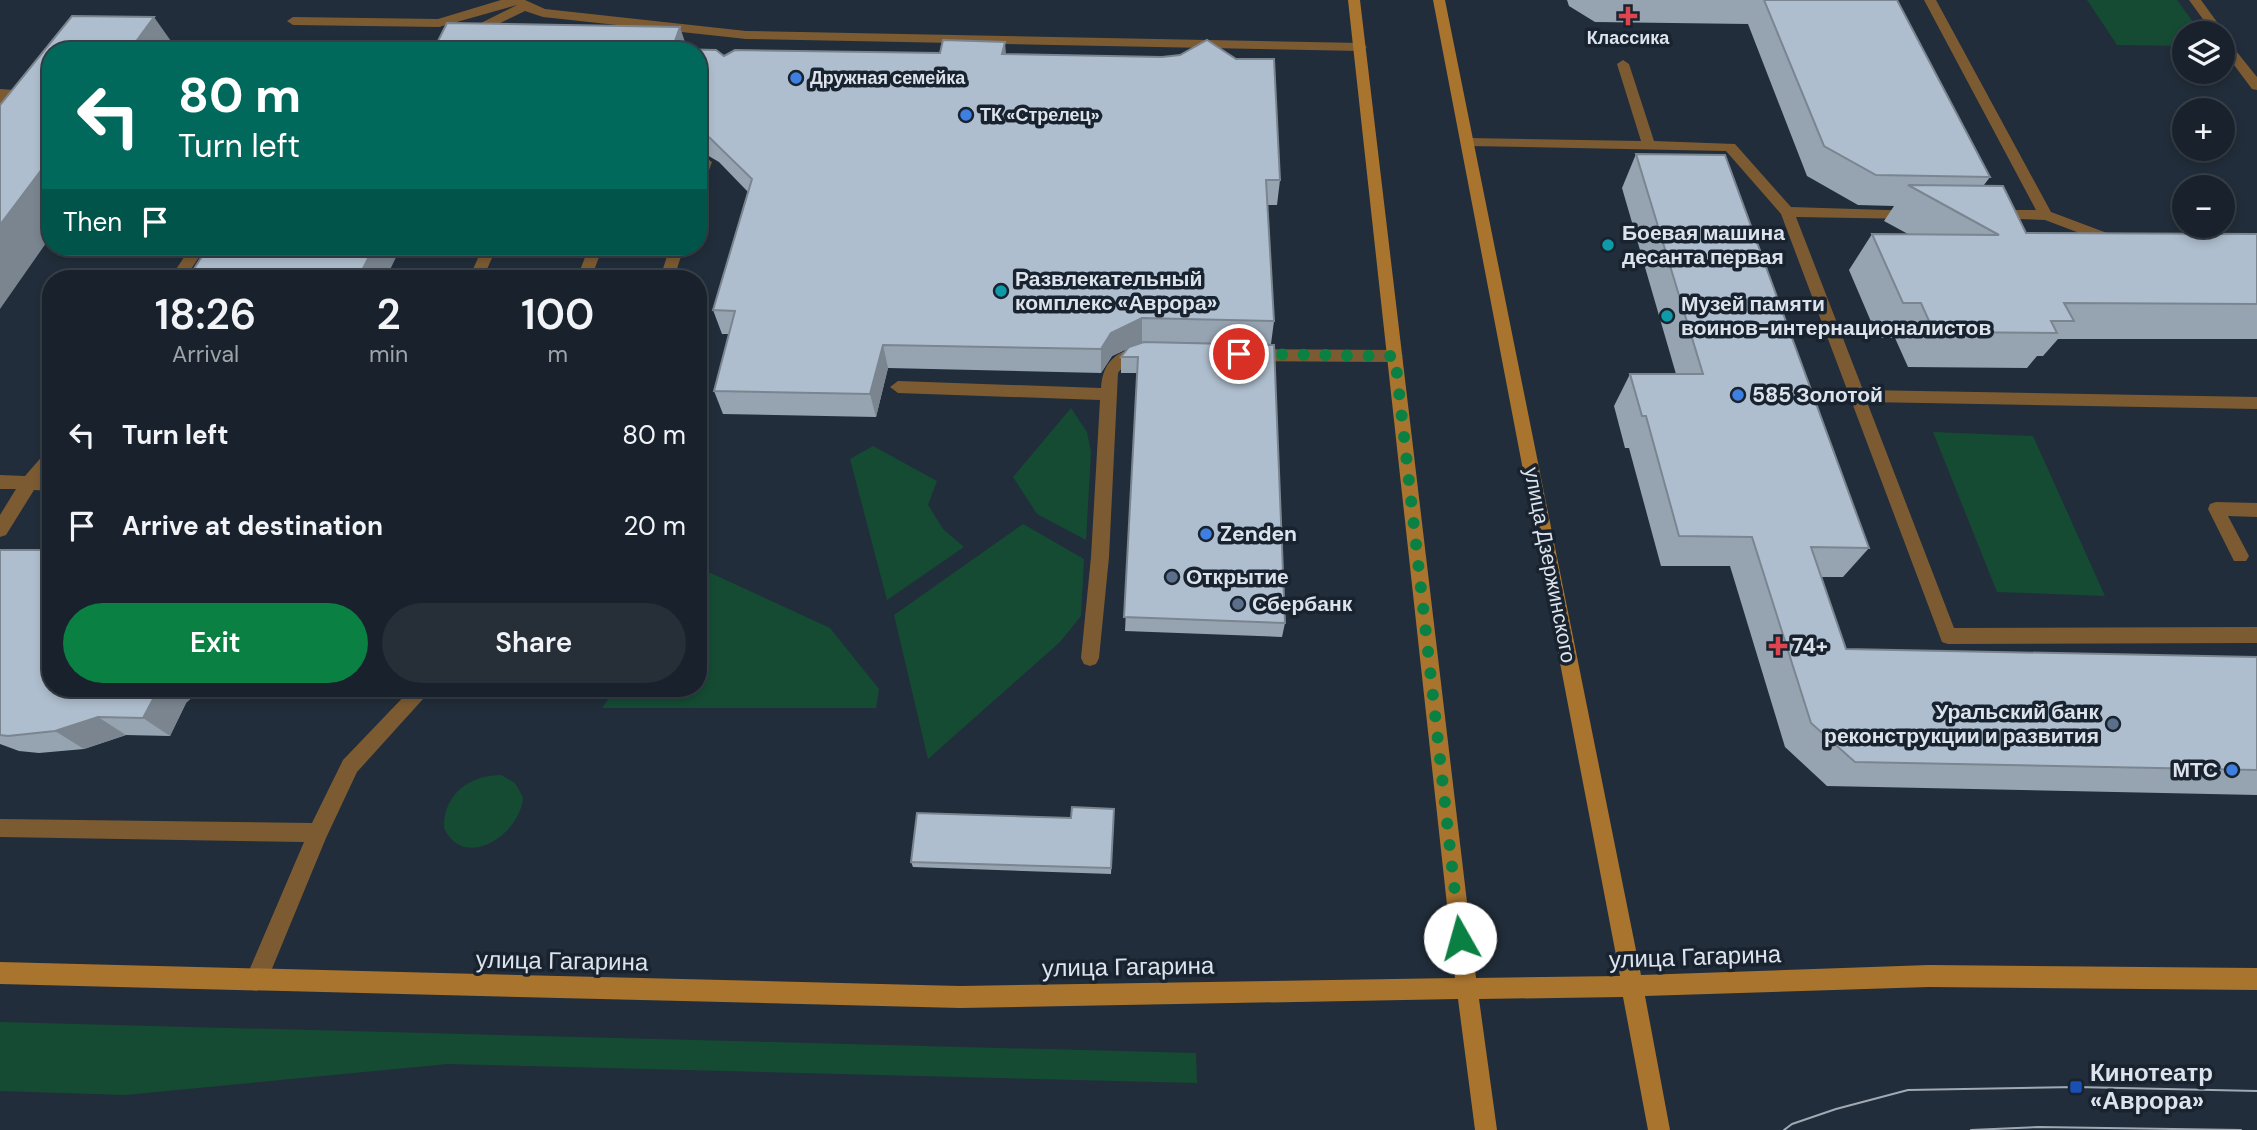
<!DOCTYPE html>
<html lang="en">
<head>
<meta charset="utf-8">
<style>
	:root { --surface:#19222c; --page:#262f38; --text:#f1f3f6; --muted:#9fa4a9; --line:#373f48; --accent:#0b8043 }
	body { margin:0; font-family:"DM Sans",sans-serif; background:var(--page); color:var(--text); height:100vh; display:flex; flex-direction:column; font-size:26px; white-space:nowrap }
	* { box-sizing:border-box; margin:0 }
	p { font-size:23px; color:var(--muted) }
	.icon { flex:none; width:38px; height:38px; fill:none; stroke:currentColor; stroke-width:2; stroke-linecap:round; stroke-linejoin:round }
	.map { position:relative; flex:1; overflow:hidden }
	.side { position:absolute; left:42px; top:270px; width:665px; height:427px; display:flex; flex-direction:column; background:var(--surface); border-radius:28px; box-shadow:0 4px 10px #0003,0 0 0 2px var(--line) }
	.side>* { flex:none }
	.banner { position:absolute; left:42px; top:42px; width:665px; height:214px; border-radius:28px; box-shadow:0 4px 10px #0003,0 0 0 2px var(--line); background:#00695c; color:#fff; overflow:hidden }
	.buttons { position:absolute; left:2172px; top:21px; display:grid; gap:14px }
	.buttons a { display:grid; place-items:center; width:63px; height:63px; border-radius:50%; background:var(--surface); box-shadow:0 4px 10px #0003,0 0 0 2px var(--line); font-size:35px }
	.pin { position:absolute; display:grid; place-items:center; width:60px; height:60px; color:#fff; margin:-30px; border:4px solid #fff; border-radius:50%; box-shadow:0 2px 7px #0007 }
	.me { position:absolute; width:77px; margin:-38px; rotate:353deg; stroke-linejoin:round; filter:drop-shadow(0 0 5px #0008) }
	.turn { display:flex; align-items:center; gap:24px; height:147px; padding:0 21px; font-size:32px }
	.turn .icon { width:91px; height:91px; stroke-width:2.5 }
	.turn b { display:block; font-size:49px; line-height:60px }
	.then { display:flex; align-items:center; height:66px; padding:0 21px; background:#0003; gap:14px; font-size:26px }
	.eta { display:flex; justify-content:space-evenly; align-items:center; height:119px; text-align:center }
	.eta b { font-size:42px; font-weight:600; line-height:49px }
	.action { display:flex; gap:14px; margin-top:auto; padding:14px 21px }
	.action a { flex:1; height:80px; border-radius:42px; background:var(--accent); color:#fff; font-size:28px; font-weight:600; line-height:80px; text-align:center }
	.action a+a { background:var(--page); color:var(--text) }
	ul { padding:0; list-style:none }
	li { display:flex; align-items:center; gap:21px; height:91px; padding:0 21px }
	li div { flex:1 }
	li b { display:block; font-size:26px }
	li em { font-style:normal }
	.map>svg:first-child { display:block }
	.green { fill:#154b33 }
	.lines { fill:none; stroke-linecap:round; stroke-linejoin:round }
	.lane { fill:#7c5b32; fill-rule:evenodd }
	.secondary { fill:#a9742e; fill-rule:evenodd }
	.tram { stroke:#a1aab4; stroke-width:2 }
	.wall { fill:#96a3b1 }
	.shaded-wall { fill:#7a8590 }
	.building { fill:#afbece; stroke:#7a8590; stroke-width:2 }
	.route { stroke:#0b8043; stroke-width:12; stroke-dasharray:0 21.6 }
	.health-dot { fill:#e0444e; stroke:#18232f; stroke-width:2.5 }
	.shop-dot { fill:#3f7fe0; stroke:#18232f; stroke-width:2.5 }
	.culture-dot { fill:#0f9aa8; stroke:#18232f; stroke-width:2.5 }
	.service-dot { fill:#5c6f8a; stroke:#18232f; stroke-width:2.5 }
	.transit-dot { fill:#1a4fb4; stroke:#18232f; stroke-width:2.5 }
	.labels { text-anchor:middle; stroke-width:7; stroke-linejoin:round; paint-order:stroke }
	.far-poi-label { font-size:18px; font-weight:bold; fill:#dce3ec; stroke:#18232f; text-anchor:start }
	.poi-label { font-size:21px; font-weight:bold; fill:#dce3ec; stroke:#18232f; text-anchor:start }
	.street-label { font-size:21px; fill:#dce3ec; stroke:#18232f }
	.near-street-label { font-size:24px; fill:#dce3ec; stroke:#18232f }
	.near-poi-label { font-size:24px; font-weight:bold; fill:#dce3ec; stroke:#18232f; text-anchor:start }
</style>
</head>
<body>
<div class="map">
<svg width="2257" height="1130" viewBox="0 0 2257 1130">
	<rect width="100%" height="100%" fill="#212d3a"/>
	<path class="green" d="M 2087,0 L 2177,0 L 2201,33 L 2184,33 L 2184,46 L 2117,45 Z
		M 1071,408 L 1087,432 L 1091,452 L 1086,540 L 1037,514 L 1013,477 Z
		M 1933,432 L 2033,436 L 2105,596 L 1997,592 Z
		M 873,446 L 937,481 L 928,505 L 943,529 L 964,547 L 887,600 L 850,459 Z
		M 1023,524 L 1084,559 L 1081,616 L 1060,642 L 928,759 L 894,615 Z
		M 704,570 L 830,628 L 879,689 L 876,708 L 602,708 L 616,688 L 698,688 L 698,574 Z
		M 501,775 L 515,783 L 523,797 C 521,834 464,872 444,828 C 443,795 469,775 501,775 Z
		M 0,1022 L 1196,1053 L 1197,1083 L 448,1064 L 125,1095 L 0,1091 Z"/>
	<g class="lines">
		<path class="lane" d="M 501,0 L 525,0 L 545,9 L 746,31 L 1361,43 L 1367,47 L 1361,51 L 746,39 L 543,17 L 525,11 L 442,51 L 425,51 L 517,5 L 439,27 L 293,25 L 287,21 L 293,17 L 438,19 Z
			M 1924,0 L 1936,0 L 2051,212 L 2107,233 L 2121,234 L 2121,242 L 2106,243 L 2045,220 L 1989,218 L 1989,212 L 1994,210 L 2036,210 Z
			M 2189,0 L 2201,0 L 2225,33 L 2224,36 L 2257,77 L 2257,90 L 2252,89 L 2222,49 L 2222,33 L 2213,33 Z
			M 1623,60 L 1629,64 L 1654,141 L 1735,144 L 1791,207 L 1919,211 L 1919,217 L 1914,219 L 1796,217 L 1863,390 L 2257,397 L 2257,409 L 1867,402 L 1954,628 L 2257,627 L 2257,643 L 1948,644 L 1942,642 L 1781,214 L 1726,151 L 1468,146 L 1461,142 L 1468,138 L 1641,141 L 1617,64 Z
			M 0,89 L 14,90 L 16,93 L 5,107 L 0,108 Z
			M 705,157 L 712,162 L 705,181 L 698,186 L 698,162 Z
			M 191,247 L 206,247 L 185,278 L 170,278 Z
			M 483,247 L 497,247 L 483,278 L 469,278 Z
			M 589,247 L 603,247 L 591,278 L 577,278 Z
			M 670,247 L 684,247 L 674,278 L 660,278 Z
			M 1143,344 L 1151,350 L 1149,354 L 1127,361 L 1118,373 L 1109,557 L 1099,658 L 1096,664 L 1090,666 L 1084,664 L 1081,658 L 1091,557 L 1100,400 L 898,393 L 890,387 L 898,381 L 1101,388 C 1103,359 1118,352 1143,344 Z
			M 1252,349 L 1395,350 L 1403,356 L 1395,362 L 1252,361 L 1244,355 Z
			M 51,452 L 51,470 L 44,477 L 51,477 L 51,491 L 34,490 L 6,535 L 0,537 L 0,515 L 16,489 L 0,489 L 0,475 L 25,476 L 45,453 Z
			M 2216,502 L 2257,503 L 2257,517 L 2228,516 L 2249,556 L 2246,561 L 2234,561 L 2208,509 L 2210,504 Z
			M 412,688 L 433,688 L 357,772 L 326,838 L 264,988 L 256,991 L 248,988 L 245,980 L 304,842 L 0,837 L 0,819 L 312,823 L 343,760 Z"/>
		<path class="secondary" d="M 1348,0 L 1360,0 L 1476,978 L 1620,976 L 1433,0 L 1445,0 L 1641,975 L 1929,965 L 2257,968 L 2257,990 L 1929,987 L 1645,996 L 1670,1130 L 1648,1130 L 1623,997 L 1479,999 L 1497,1130 L 1475,1130 L 1458,999 L 960,1008 L 0,984 L 0,962 L 960,986 L 1455,978 Z"/>
		<path class="tram" d="M 1784,1130 L 1792,1124 L 1836,1109 L 1908,1090 L 2076,1087 L 2257,1091
			M 1971,1130 L 2039,1127 L 2241,1130"/>
	</g>
	<path class="wall" d="M 1567,0 L 1897,0 L 1990,177 L 1984,185 L 2026,233 L 2257,234 L 2257,339 L 2058,339 L 2043,356 L 2037,356 L 2027,368 L 1908,367 L 1895,338 L 1878,338 L 1849,270 L 1872,234 L 1908,234 L 1884,221 L 1894,206 L 1858,205 L 1807,176 L 1748,24 L 1595,22 L 1569,6 Z
		M 688,50 L 724,56 L 1006,54 L 1280,180 L 1277,205 L 1267,205 L 1274,321 L 1271,344 L 1142,342 L 1135,345 L 1285,623 L 1282,637 L 1125,631 L 1137,373 L 1121,373 L 1121,357 L 1127,349 L 1112,356 L 1101,373 L 888,368 L 876,417 L 723,414 L 714,391 L 729,334 L 722,334 L 713,310 L 748,192 L 719,162 L 707,155 L 698,160 Z
		M 1636,154 L 1869,548 L 1843,577 L 1821,577 L 1846,649 L 2257,657 L 2257,795 L 1827,786 L 1785,747 L 1730,566 L 1661,566 L 1629,448 L 1625,448 L 1614,406 L 1630,374 L 1676,374 L 1622,188 Z
		M 0,550 L 50,551 L 186,703 L 170,736 L 126,735 L 84,749 L 39,753 L 19,751 L 0,744 Z
		M 1114,816 L 1111,874 L 913,867 L 911,862 L 1071,818 Z"/>
	<path class="shaded-wall" d="M 154,17 L 178,51 L 129,51 Z
		M 680,27 L 688,51 L 672,49 Z
		M 1005,42 L 1007,67 L 1002,54 Z
		M 698,131 L 707,155 L 698,160 Z
		M 51,157 L 51,236 L 0,309 L 0,225 Z
		M 374,247 L 401,247 L 386,278 L 358,278 Z
		M 1142,318 L 1142,342 L 1112,356 L 1101,373 L 1101,349 L 1111,333 Z
		M 883,345 L 888,368 L 876,417 L 870,394 Z
		M 159,688 L 203,688 L 186,703 L 170,736 L 143,718 Z
		M 98,717 L 126,735 L 84,749 L 55,731 Z"/>
	<path class="building" d="M 1764,0 L 1897,0 L 1990,177 L 1876,175 L 1824,146 Z
		M 72,16 L 154,17 L 129,51 L 51,51 L 51,157 L 0,225 L 0,105 Z
		M 447,23 L 680,27 L 672,49 L 716,50 L 724,56 L 735,50 L 940,53 L 943,40 L 1005,42 L 1002,54 L 1162,57 L 1180,55 L 1207,40 L 1236,59 L 1274,59 L 1280,180 L 1266,180 L 1274,321 L 1142,318 L 1111,333 L 1101,349 L 883,345 L 870,394 L 714,391 L 735,311 L 713,310 L 752,179 L 710,138 L 698,130 L 698,51 L 433,51 Z
		M 1636,154 L 1725,155 L 1869,548 L 1811,547 L 1846,649 L 2257,657 L 2257,770 L 1855,762 L 1811,723 L 1752,537 L 1679,536 L 1646,416 L 1642,416 L 1630,374 L 1703,374 Z
		M 1908,185 L 2003,186 L 2026,233 L 2257,234 L 2257,304 L 2064,303 L 2074,321 L 2051,321 L 2057,333 L 1934,332 L 1921,303 L 1903,303 L 1872,234 L 1999,235 Z
		M 208,247 L 374,247 L 358,278 L 188,278 Z
		M 1144,342 L 1274,345 L 1285,623 L 1124,617 L 1138,357 L 1121,357 L 1129,347 Z
		M 0,550 L 51,550 L 51,688 L 159,688 L 143,718 L 98,717 L 55,731 L 8,736 L 0,735 Z
		M 1072,807 L 1114,809 L 1111,868 L 911,862 L 917,813 L 1071,818 Z"/>
	<g class="lines">
		<path class="route" d="M 1239,354 L 1395,356 L 1460,938"/>
	</g>
	<g class="health-dot">
		<path d="M1624.5 5.5h7v7h7v7h-7v7h-7v-7h-7v-7h7z"/>
		<path d="M1774.5 635.5h7v7h7v7h-7v7h-7v-7h-7v-7h7z"/>
	</g>
	<g class="shop-dot">
		<circle cx="796" cy="78" r="7"/>
		<circle cx="966" cy="115" r="7"/>
		<circle cx="1738" cy="395" r="7"/>
		<circle cx="1206" cy="534" r="7"/>
		<circle cx="2232" cy="770" r="7"/>
	</g>
	<g class="culture-dot">
		<circle cx="1608" cy="245" r="7"/>
		<circle cx="1001" cy="291" r="7"/>
		<circle cx="1667" cy="316" r="7"/>
	</g>
	<g class="service-dot">
		<circle cx="1172" cy="577" r="7"/>
		<circle cx="1238" cy="604" r="7"/>
		<circle cx="2113" cy="724" r="7"/>
	</g>
	<rect class="transit-dot" x="2069" y="1080" width="14" height="14" rx="3.5"/>
	<g class="labels">
		<g class="far-poi-label">
			<text x="1628" y="44" text-anchor="middle">Классика</text>
			<text x="810" y="84">Дружная семейка</text>
			<text x="980" y="121">ТК «Стрелец»</text>
		</g>
		<g class="poi-label">
			<text x="1622" y="240">Боевая машина<tspan x="1622" dy="24">десанта первая</tspan></text>
			<text x="1015" y="286">Развлекательный<tspan x="1015" dy="24">комплекс «Аврора»</tspan></text>
			<text x="1681" y="311">Музей памяти<tspan x="1681" dy="24">воинов-интернационалистов</tspan></text>
			<text x="1752" y="402">585 Золотой</text>
			<text x="1220" y="541">Zenden</text>
			<text x="1186" y="584">Открытие</text>
			<text x="1252" y="611">Сбербанк</text>
			<text x="1792" y="653">74+</text>
			<text x="2099" y="719" text-anchor="end">Уральский банк<tspan x="2099" dy="24">реконструкции и развития</tspan></text>
			<text x="2218" y="777" text-anchor="end">МТС</text>
		</g>
		<g class="street-label">
			<text transform="translate(1550 565) rotate(79)" y="7">улица Дзержинского</text>
		</g>
		<g class="near-street-label">
			<text transform="translate(1695 957) rotate(-2)" y="8">улица Гагарина</text>
			<text transform="translate(562 961) rotate(1)" y="8">улица Гагарина</text>
			<text transform="translate(1128 967) rotate(-1)" y="8">улица Гагарина</text>
		</g>
		<g class="near-poi-label">
			<text x="2090" y="1081">Кинотеатр<tspan x="2090" dy="28">«Аврора»</tspan></text>
		</g>
	</g>
</svg>
<div class="buttons">
<a><svg class="icon" aria-label="layers" viewBox="0 0 24 24"><path d="M12 4l9 5-9 5-9-5zM3 14l9 5 9-5"/></svg></a>
<a>+</a>
<a>−</a>
</div>
<div class="pin" style="left:1239px;top:354px;background:#d93025"><svg class="icon" aria-label="arrive" viewBox="0 0 24 24"><path d="M6 21V4h12l-3 4 3 4H6"/></svg></div>
<svg class="me" style="left:1460px;top:938px" viewBox="-20 -20 40 40"><circle r="19" fill="#fff"/><path d="M0-13L10 11 0 6-10 11z" fill="#0b8043"/></svg>
<div class="banner">
<div class="turn"><svg class="icon" aria-label="left" viewBox="0 0 24 24"><path d="M17 20v-9H6M10 6l-5 5 5 5"/></svg><div><b>80 m</b>Turn left</div></div>
<div class="then">Then<svg class="icon" aria-label="arrive" viewBox="0 0 24 24"><path d="M6 21V4h12l-3 4 3 4H6"/></svg></div>
</div>
<section class="side">
<div class="eta">
<div><b>18:26</b><p>Arrival</p></div>
<div><b>2</b><p>min</p></div>
<div><b>100</b><p>m</p></div>
</div>
<ul>
<li><svg class="icon" aria-label="left" viewBox="0 0 24 24"><path d="M17 20v-9H6M10 6l-5 5 5 5"/></svg><div><b>Turn left</b></div><em>80 m</em></li>
<li><svg class="icon" aria-label="arrive" viewBox="0 0 24 24"><path d="M6 21V4h12l-3 4 3 4H6"/></svg><div><b>Arrive at destination</b></div><em>20 m</em></li>
</ul>
<div class="action"><a>Exit</a><a>Share</a></div>
</section>
</div>
</body>
</html>
